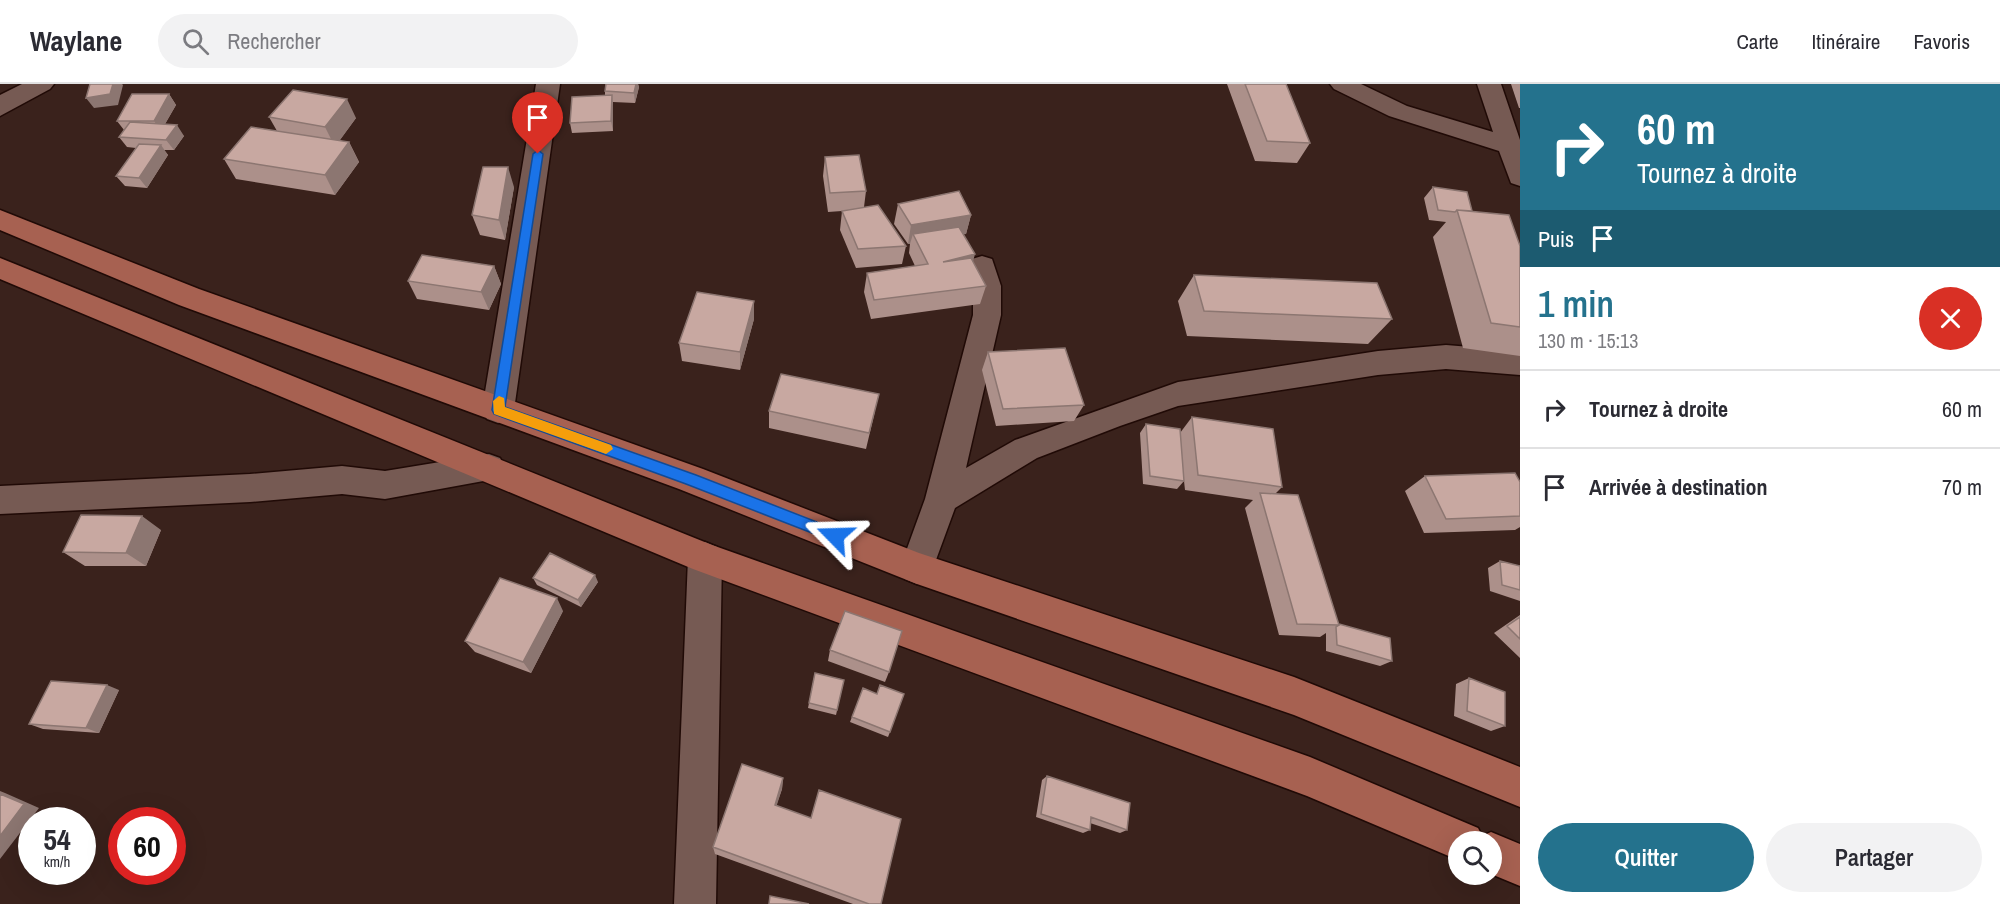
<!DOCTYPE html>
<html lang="fr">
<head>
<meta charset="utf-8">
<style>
	:root { --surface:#fff; --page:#f2f2f3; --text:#2b2b33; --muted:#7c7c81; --line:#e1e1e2; --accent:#24728d }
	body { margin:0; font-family:"Archivo Narrow",sans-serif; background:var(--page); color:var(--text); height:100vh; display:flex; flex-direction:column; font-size:22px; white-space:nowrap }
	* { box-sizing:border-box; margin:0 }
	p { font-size:20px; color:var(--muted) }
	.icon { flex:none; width:33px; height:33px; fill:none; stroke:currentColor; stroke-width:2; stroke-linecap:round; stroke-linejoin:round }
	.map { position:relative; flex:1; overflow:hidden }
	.side { display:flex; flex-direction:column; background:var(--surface); width:480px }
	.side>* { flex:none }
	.top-card { background:#24728d; color:#fff; overflow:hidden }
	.fabs { position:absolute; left:1448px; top:747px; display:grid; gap:12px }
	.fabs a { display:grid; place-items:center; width:54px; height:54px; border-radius:50%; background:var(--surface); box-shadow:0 6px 24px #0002; font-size:30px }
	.speed { position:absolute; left:18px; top:723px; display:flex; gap:12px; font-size:30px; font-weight:700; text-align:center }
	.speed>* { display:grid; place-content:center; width:78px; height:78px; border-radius:50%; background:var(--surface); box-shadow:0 6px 24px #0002; line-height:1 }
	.speed small { font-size:15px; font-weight:400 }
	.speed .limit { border:9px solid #d22; background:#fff; color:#111 }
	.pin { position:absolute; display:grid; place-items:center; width:51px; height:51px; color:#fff; margin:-62px -26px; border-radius:50% 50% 50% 0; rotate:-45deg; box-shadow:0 0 6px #0007 }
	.pin .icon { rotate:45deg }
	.me { position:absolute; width:66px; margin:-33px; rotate:292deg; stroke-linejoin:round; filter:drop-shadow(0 0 4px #0008) }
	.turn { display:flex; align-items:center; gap:21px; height:126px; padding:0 18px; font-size:27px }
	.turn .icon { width:78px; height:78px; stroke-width:2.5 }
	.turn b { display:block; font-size:42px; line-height:51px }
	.then { display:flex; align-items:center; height:57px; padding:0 18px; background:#0003; gap:12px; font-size:22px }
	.round { display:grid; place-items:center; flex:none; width:63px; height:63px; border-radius:32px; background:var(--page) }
	.overview { display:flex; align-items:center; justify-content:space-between; height:102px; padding:0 18px }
	h1 { font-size:36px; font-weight:600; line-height:45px; color:var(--accent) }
	.action { display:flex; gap:12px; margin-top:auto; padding:12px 18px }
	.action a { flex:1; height:69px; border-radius:36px; background:var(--accent); color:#fff; font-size:24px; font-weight:600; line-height:69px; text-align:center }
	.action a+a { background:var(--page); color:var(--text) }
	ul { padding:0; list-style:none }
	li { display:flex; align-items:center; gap:18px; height:78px; padding:0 18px; border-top:2px solid var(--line) }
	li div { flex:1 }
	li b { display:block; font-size:22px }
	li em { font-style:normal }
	header { display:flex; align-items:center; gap:36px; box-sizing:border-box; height:84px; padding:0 30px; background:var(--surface); border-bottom:2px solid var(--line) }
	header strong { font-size:28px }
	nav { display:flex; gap:33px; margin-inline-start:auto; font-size:21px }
	.search { width:420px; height:54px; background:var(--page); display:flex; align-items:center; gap:15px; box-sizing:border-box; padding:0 21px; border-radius:33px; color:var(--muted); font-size:22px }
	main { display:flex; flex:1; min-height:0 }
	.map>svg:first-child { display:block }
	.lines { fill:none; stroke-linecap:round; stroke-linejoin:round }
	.minor-casing { stroke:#200a06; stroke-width:3 }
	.primary-casing { stroke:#200a06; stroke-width:3 }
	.minor { fill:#765a53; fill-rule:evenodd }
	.primary { fill:#a76151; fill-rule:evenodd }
	.wall { fill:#ac908a }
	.shaded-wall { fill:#8c7671 }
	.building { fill:#c8a8a1; stroke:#8c7671; stroke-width:1.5 }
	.route { fill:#1a73e8; stroke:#114b97; stroke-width:1.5 }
	.slow { fill:#f59e0b }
</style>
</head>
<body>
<header>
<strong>Waylane</strong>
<div class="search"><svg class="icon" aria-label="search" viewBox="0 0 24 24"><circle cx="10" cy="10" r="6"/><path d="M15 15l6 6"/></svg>Rechercher</div>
<nav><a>Carte</a><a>Itinéraire</a><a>Favoris</a></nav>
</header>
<main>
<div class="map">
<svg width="1520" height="820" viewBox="0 0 1520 820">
	<rect width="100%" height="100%" fill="#3a221c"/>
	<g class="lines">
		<defs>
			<path id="minor" d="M 22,0 L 54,0 L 50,5 L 0,32 L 0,11 Z
				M 536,0 L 560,0 L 514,326 L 509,335 L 498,339 L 487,335 L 482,326 Z
				M 1330,0 L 1361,0 L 1407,22 L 1493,48 L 1477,0 L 1501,0 L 1520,56 L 1520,102 L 1511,99 L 1499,67 L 1389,32 L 1334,5 Z
				M 982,172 L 992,175 L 1001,202 L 1001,231 L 966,384 L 1015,356 L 1178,298 L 1378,267 L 1446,261 L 1520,267 L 1520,291 L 1446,285 L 1378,291 L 1178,322 L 1120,342 L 1037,374 L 955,424 L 929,495 L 917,500 L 905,495 L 900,484 L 925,415 L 973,231 L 973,202 L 968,182 L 972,175 Z
				M 489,370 L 500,374 L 505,384 L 500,394 L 385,415 L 342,410 L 250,418 L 0,430 L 0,402 L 250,390 L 342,382 L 385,387 Z
				M 705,458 L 717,463 L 722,474 L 716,820 L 674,820 L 688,474 L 693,463 Z"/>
			<path id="primary" d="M 0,126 L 199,205 L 703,385 L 919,469 L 1294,593 L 1520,683 L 1520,723 L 1294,631 L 917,500 L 679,405 L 179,221 L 0,146 Z
				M 0,174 L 712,461 L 1310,673 L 1478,744 L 1482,752 L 1491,748 L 1520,760 L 1520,802 L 1491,790 L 1491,758 L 1458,758 L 1458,776 L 1307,712 L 693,485 L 0,195 Z"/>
		</defs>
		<use href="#minor" class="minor-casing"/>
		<use href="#primary" class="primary-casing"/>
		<use href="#minor" class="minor"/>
		<use href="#primary" class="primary"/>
	</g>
	<path class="wall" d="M 606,0 L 638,0 L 639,3 L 635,19 L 613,18 L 613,47 L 572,49 L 570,39 L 605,12 L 605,7 Z
		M 1227,0 L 1286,0 L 1310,59 L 1297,79 L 1255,77 Z
		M 1511,0 L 1520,0 L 1520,24 L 1519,24 Z
		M 169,10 L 176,21 L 165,40 L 184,52 L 174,66 L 164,66 L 168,71 L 147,104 L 125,102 L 116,92 L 136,64 L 127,63 L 119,53 L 124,46 L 117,37 Z
		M 269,33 L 356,34 L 339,57 L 349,58 L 359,78 L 335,111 L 236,95 L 224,75 L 277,47 Z
		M 825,73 L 866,107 L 864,123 L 906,162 L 902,180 L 856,184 L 840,146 L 842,127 L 828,128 L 823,92 Z
		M 514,103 L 505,156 L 480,151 L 472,131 Z
		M 1433,103 L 1472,127 L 1520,162 L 1520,272 L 1463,264 L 1433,153 L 1446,138 L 1429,136 L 1424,114 Z
		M 898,120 L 971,131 L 966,150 L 963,150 L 973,178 L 986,202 L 980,220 L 871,235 L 864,208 L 867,189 L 915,182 L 909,169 L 910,160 L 908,160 L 894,140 Z
		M 494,182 L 501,200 L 489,226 L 417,215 L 408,197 Z
		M 1194,191 L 1392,235 L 1368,260 L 1187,252 L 1178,217 Z
		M 754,235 L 740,286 L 682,277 L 679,259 Z
		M 988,268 L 1084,321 L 1074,337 L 996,342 L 982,286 Z
		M 769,327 L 875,327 L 866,365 L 769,344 Z
		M 1192,333 L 1282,403 L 1275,410 L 1339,540 L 1392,577 L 1380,582 L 1326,567 L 1326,549 L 1320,553 L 1279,551 L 1245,424 L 1253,416 L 1185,406 L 1184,397 L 1177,405 L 1143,400 L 1140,349 L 1146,340 L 1180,349 Z
		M 1425,392 L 1520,398 L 1520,443 L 1515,446 L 1424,449 L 1405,407 Z
		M 161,446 L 146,482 L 85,482 L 63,468 Z
		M 1500,477 L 1520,482 L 1520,517 L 1490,507 L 1488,484 Z
		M 533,494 L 598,498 L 581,523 L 537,501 Z
		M 563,527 L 531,589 L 475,568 L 465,557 Z
		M 1520,531 L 1520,574 L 1494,549 Z
		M 830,566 L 889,588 L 885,598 L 828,577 Z
		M 815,589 L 844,596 L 836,631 L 808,624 Z
		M 1469,594 L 1505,642 L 1491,647 L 1454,632 L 1456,600 Z
		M 863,604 L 890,648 L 888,653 L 850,638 Z
		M 119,606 L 99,649 L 43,645 L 29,640 Z
		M 1047,692 L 1127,746 L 1120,749 L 1090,739 L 1090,746 L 1083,749 L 1036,733 L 1042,696 Z
		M 783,694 L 782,705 L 776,722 L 881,820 L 853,820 L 715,770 L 713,763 Z"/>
	<path class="shaded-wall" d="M 113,0 L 122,0 L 123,1 L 118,21 L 94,24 L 86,14 Z
		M 636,0 L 638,0 L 639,3 L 635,19 L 634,9 Z
		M 169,10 L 176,21 L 161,47 L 154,37 Z
		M 612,11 L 613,22 L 613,47 L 611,37 Z
		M 347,15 L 356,34 L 335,63 L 325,43 Z
		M 177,41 L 184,52 L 174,66 L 166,56 Z
		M 349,58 L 359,78 L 335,111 L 325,91 Z
		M 161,61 L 168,71 L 147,104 L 139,94 Z
		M 508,83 L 514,103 L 505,156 L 499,136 Z
		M 971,131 L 966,150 L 917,158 L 913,150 L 910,160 L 908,160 L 911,141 Z
		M 975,170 L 970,189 L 943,178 Z
		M 494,182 L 501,200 L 489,226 L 481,208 Z
		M 754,217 L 754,235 L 740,286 L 740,268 Z
		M 142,432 L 161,446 L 146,482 L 126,469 Z
		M 595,491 L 598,498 L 581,523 L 578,516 Z
		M 557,514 L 563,527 L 531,589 L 523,578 Z
		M 107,601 L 119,606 L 99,649 L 86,644 Z
		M 783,694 L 782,705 L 774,730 L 775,721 Z
		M 0,707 L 5,709 L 39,724 L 0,775 Z"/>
	<path class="building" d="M 90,0 L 113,0 L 110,10 L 86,14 Z
		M 606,0 L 636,0 L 634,9 L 605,7 Z
		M 1245,0 L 1286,0 L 1310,59 L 1267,57 Z
		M 293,6 L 347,15 L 325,43 L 269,33 Z
		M 132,10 L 169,10 L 154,37 L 117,37 Z
		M 612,11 L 611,37 L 570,39 L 572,13 Z
		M 130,38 L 177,41 L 166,56 L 119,53 Z
		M 251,43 L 349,58 L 325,91 L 224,75 Z
		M 139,60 L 161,61 L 139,94 L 116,92 Z
		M 859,71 L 866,107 L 830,109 L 825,73 Z
		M 483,83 L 508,83 L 499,136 L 472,131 Z
		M 1433,103 L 1467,108 L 1472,127 L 1457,126 L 1455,128 L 1438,126 Z
		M 959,107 L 971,131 L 911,141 L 898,120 Z
		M 878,121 L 906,162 L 858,165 L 842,127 Z
		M 1457,126 L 1509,131 L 1520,162 L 1520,243 L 1491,239 Z
		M 959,143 L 975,170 L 943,178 L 971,174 L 986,202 L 874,216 L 867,189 L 928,180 L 913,150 Z
		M 422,171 L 494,182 L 481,208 L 408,197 Z
		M 1194,191 L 1377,199 L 1392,235 L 1204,227 Z
		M 697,208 L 754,217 L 740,268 L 679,259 Z
		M 1065,264 L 1084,321 L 1003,325 L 988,268 Z
		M 781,290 L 879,310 L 869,349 L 769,327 Z
		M 1192,333 L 1273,345 L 1282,403 L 1198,391 Z
		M 1146,340 L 1180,345 L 1184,397 L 1150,392 Z
		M 1515,389 L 1520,398 L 1520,432 L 1446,435 L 1425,392 Z
		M 1260,409 L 1298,411 L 1339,541 L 1297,540 Z
		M 81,431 L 142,432 L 126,469 L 63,468 Z
		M 550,469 L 595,491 L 578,516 L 533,494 Z
		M 1500,477 L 1520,482 L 1520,506 L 1502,501 Z
		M 500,494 L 557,514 L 523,578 L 465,557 Z
		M 845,527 L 902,547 L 889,588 L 830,566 Z
		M 1520,533 L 1520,555 L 1507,542 Z
		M 1339,540 L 1390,554 L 1392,577 L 1337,561 L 1336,543 L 1339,541 Z
		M 815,589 L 844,596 L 837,626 L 809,619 Z
		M 1469,594 L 1505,608 L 1505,642 L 1467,627 Z
		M 51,597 L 107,601 L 86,644 L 29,640 Z
		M 880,601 L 904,610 L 890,648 L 852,633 L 863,604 L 877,610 Z
		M 742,680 L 783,694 L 775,721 L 811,734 L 819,706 L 901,735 L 881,820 L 869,820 L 713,763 Z
		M 1047,692 L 1130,719 L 1127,746 L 1091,733 L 1090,746 L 1041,730 Z
		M 0,710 L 24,720 L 0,752 Z
		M 770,812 L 809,820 L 769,820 Z"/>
	<path class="route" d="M 538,66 L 543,70 L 505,323 L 696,391 L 840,447 L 840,456 L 835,458 L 686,400 L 494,330 L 492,326 L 533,70 Z"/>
	<path class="slow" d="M 499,312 L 504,314 L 505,323 L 611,361 L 613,365 L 606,370 L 494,330 L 493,317 Z"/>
</svg>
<div class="fabs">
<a><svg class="icon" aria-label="search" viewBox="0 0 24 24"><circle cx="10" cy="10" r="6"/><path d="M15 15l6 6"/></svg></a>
</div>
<div class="speed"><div>54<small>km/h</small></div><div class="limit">60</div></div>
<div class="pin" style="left:538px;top:70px;background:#d93025"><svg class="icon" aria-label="arrive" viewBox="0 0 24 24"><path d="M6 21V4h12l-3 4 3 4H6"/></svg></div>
<svg class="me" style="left:835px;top:452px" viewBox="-20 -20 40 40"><path d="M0-17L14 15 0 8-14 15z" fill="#1a73e8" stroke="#fff" stroke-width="4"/></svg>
</div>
<section class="side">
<div class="top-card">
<div class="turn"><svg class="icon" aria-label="right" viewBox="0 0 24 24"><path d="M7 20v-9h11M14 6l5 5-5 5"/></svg><div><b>60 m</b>Tournez à droite</div></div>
<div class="then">Puis<svg class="icon" aria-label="arrive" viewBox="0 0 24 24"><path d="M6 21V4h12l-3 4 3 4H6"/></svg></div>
</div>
<div class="overview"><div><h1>1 min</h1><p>130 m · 15:13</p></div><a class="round" style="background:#d93025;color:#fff"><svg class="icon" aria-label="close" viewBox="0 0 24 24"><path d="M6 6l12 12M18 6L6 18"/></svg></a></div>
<ul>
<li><svg class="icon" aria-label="right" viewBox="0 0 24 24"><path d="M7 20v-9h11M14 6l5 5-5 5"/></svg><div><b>Tournez à droite</b></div><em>60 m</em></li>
<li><svg class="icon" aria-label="arrive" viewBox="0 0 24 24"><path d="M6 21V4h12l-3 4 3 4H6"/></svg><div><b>Arrivée à destination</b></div><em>70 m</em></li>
</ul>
<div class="action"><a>Quitter</a><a>Partager</a></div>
</section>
</main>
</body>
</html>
